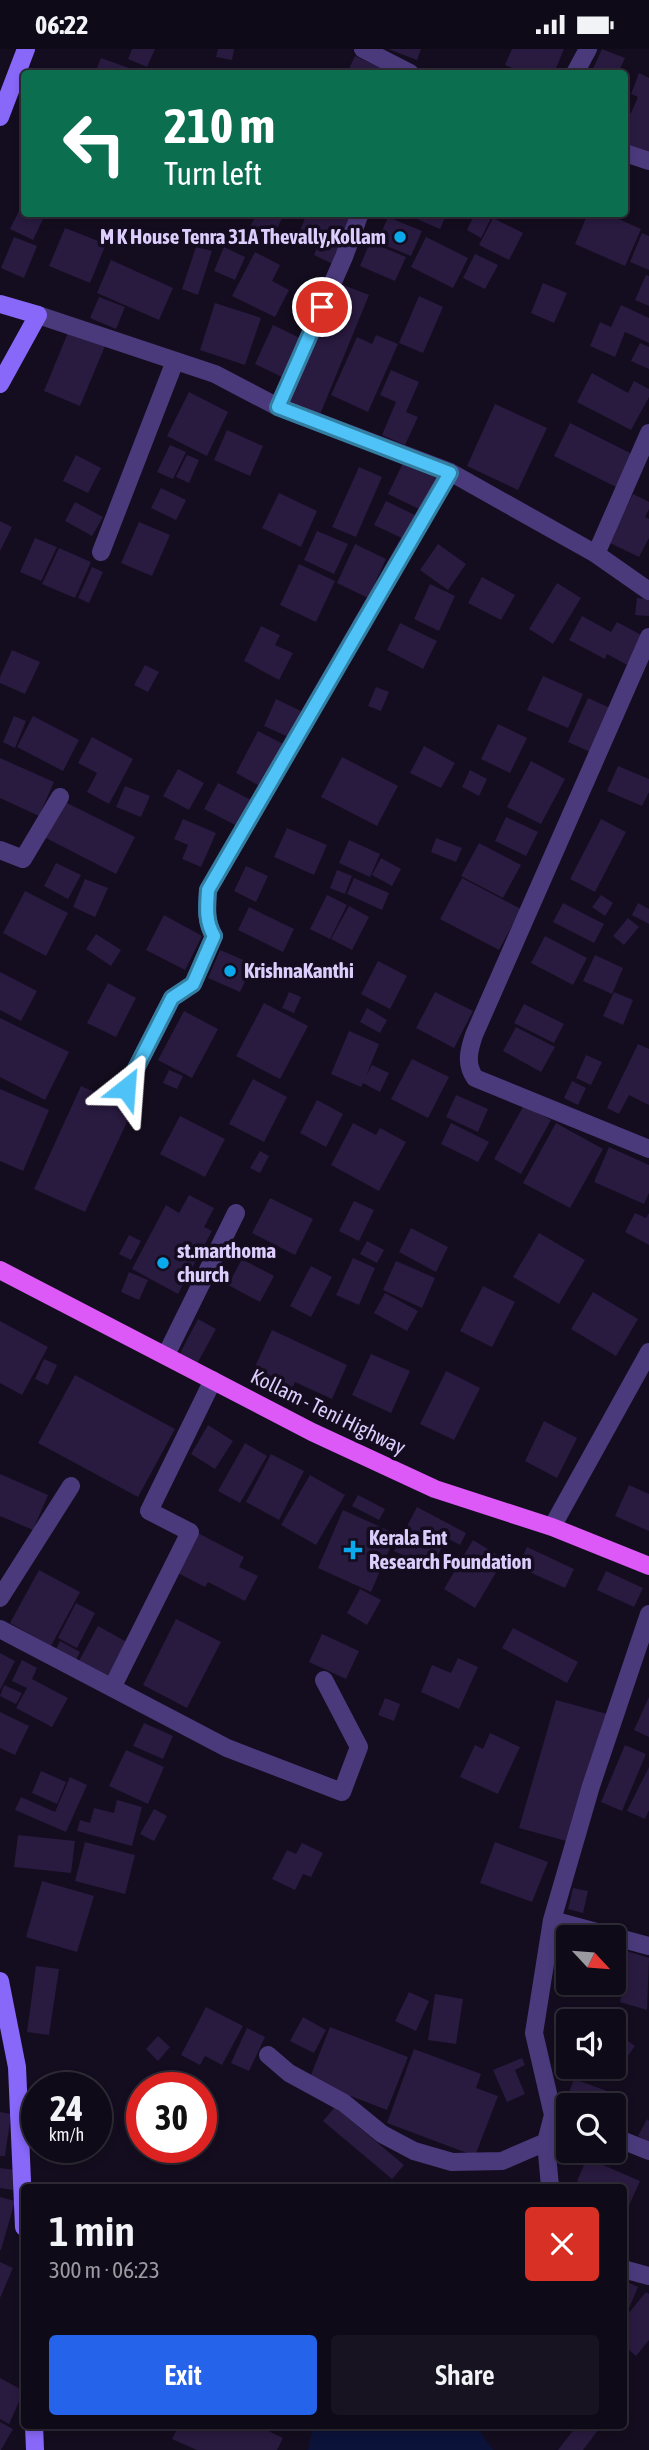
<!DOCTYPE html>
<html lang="en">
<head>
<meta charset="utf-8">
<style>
	:root { --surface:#0f0a17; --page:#181320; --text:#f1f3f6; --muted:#9b9aa1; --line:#2f2b36; --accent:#2563eb }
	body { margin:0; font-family:"Asap Condensed",sans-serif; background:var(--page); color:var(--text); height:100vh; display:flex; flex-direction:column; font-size:26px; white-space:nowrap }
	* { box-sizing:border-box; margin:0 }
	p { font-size:23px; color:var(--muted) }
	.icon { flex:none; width:38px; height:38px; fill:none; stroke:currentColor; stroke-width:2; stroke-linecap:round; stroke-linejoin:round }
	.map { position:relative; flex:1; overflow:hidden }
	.panel { position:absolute; left:21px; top:2135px; width:606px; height:245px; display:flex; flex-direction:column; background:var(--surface); border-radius:7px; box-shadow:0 4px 10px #0003,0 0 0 2px var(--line) }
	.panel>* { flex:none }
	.banner { position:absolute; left:21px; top:21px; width:607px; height:147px; border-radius:7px; box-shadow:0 4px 10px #0003,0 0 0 2px var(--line); background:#0b6e4f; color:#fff; overflow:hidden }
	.needle { width:46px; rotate:116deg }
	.controls { position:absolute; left:556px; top:1876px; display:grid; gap:14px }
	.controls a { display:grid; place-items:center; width:70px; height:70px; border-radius:7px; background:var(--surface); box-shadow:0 4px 10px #0003,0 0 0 2px var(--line); font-size:35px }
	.speed { position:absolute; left:21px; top:2023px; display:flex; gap:14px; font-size:35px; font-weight:700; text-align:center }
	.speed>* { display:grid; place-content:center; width:91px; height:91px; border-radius:50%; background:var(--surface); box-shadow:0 4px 10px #0003,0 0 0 2px var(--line); line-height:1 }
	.speed small { font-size:18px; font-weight:400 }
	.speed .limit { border:10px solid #d22; background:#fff; color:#111 }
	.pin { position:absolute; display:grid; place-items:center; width:60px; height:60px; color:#fff; margin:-30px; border:4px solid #fff; border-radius:50%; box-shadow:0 2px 7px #0007 }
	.me { position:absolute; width:77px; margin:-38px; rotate:28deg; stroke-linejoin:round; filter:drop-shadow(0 0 5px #0008) }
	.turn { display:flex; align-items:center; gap:24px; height:147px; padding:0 28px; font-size:32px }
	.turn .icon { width:91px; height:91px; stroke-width:2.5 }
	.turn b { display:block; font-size:49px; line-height:60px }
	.round { display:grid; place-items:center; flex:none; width:74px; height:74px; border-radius:7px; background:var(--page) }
	.overview { display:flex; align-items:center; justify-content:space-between; height:119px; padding:0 28px }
	h1 { font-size:42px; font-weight:600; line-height:52px }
	.cta { display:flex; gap:14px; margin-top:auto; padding:14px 28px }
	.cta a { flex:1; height:80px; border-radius:7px; background:var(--accent); color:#fff; font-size:28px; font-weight:600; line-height:80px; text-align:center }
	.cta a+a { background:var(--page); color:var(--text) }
	.status { display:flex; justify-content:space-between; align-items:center; height:49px; padding:0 35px; background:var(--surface); direction:ltr }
	.status svg { height:19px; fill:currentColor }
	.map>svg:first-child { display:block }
	.water { fill:#0b133a }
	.building { fill:#291a3f }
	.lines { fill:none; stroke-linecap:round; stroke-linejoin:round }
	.street { stroke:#4a3a7c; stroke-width:18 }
	.secondary { stroke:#8868f9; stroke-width:18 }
	.primary { stroke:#dc59f8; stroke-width:18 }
	.route-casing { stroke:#337fa1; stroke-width:18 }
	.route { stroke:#4fc3f7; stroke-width:12 }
	.poi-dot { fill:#0aa9ec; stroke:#140d1f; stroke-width:2.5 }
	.labels { text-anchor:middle; stroke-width:7; stroke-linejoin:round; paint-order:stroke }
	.poi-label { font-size:21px; font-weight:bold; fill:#dccdfd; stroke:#140d1f; text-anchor:start }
	.street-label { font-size:21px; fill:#dccdfd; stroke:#140d1f }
</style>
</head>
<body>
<div class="status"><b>06:22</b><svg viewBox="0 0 49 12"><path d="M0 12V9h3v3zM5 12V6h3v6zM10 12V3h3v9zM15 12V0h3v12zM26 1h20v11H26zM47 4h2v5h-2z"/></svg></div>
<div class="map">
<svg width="649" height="2401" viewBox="0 0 649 2401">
	<rect width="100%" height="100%" fill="#140d1f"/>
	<path class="water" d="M 314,2376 L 476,2377 L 493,2401 L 308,2401 Z"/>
	<path class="building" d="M 132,0 L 155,0 L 147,18 L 128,10 Z
		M 218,0 L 234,0 L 232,11 L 216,8 Z
		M 388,0 L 421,0 L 417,11 Z
		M 512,0 L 564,0 L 554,24 L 524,24 L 505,16 Z
		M 602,0 L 625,9 L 618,24 L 591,24 Z
		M 355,7 L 392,24 L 347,24 Z
		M 101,9 L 143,24 L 95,24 Z
		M 639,24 L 649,29 L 649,108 L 625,97 L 625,62 L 631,64 L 638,48 L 631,45 Z
		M 22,156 L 24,158 L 24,164 L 38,164 L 44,168 L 33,191 L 10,180 Z
		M 257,164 L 285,164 L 267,198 L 246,186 Z
		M 307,164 L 338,164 L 355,172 L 335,216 L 314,206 L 320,191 L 300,182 Z
		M 403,164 L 447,164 L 440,180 Z
		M 475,164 L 482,164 L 491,169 L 481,189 L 467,181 Z
		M 588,164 L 605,164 L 641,180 L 625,217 L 575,195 Z
		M 388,168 L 422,182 L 411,207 L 377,193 Z
		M 493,169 L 523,184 L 509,211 L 479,196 Z
		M 65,179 L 106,195 L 90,234 L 49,217 Z
		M 642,184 L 649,187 L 649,221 L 630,213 Z
		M 14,188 L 37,197 L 24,229 L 1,219 Z
		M 426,188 L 468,209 L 453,239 L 411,218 Z
		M 370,193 L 406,208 L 395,232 L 360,217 Z
		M 196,198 L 212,202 L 198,246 L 182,240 Z
		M 224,198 L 245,208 L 235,231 L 214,222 Z
		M 255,203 L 280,216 L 272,232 L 289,241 L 275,268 L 232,247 Z
		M 475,205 L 498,216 L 485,240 L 463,229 Z
		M 111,211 L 173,239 L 159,271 L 97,244 Z
		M 646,226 L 649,227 L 649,257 L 635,251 Z
		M 338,234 L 369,246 L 319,368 L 288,355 Z
		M 543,234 L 567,244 L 554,274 L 531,264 Z
		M 419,247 L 443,258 L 423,304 L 399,294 Z
		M 99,248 L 125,258 L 116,280 L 90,269 Z
		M 215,254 L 261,269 L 245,316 L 200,301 Z
		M 621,256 L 649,269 L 649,294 L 625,283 L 615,308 L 590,297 L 600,273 L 611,278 Z
		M 273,276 L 304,291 L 286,330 L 255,315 Z
		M 69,281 L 105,297 L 80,357 L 44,342 Z
		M 376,286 L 398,295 L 368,363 L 331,346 L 357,288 L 372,295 Z
		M 640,294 L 649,298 L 649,320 L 631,312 Z
		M 391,321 L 419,333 L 406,363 L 418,368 L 405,396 L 382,386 L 396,353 L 380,346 Z
		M 592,324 L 628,344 L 634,332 L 649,340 L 649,348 L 631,381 L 577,353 Z
		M 189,343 L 228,363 L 207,407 L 167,387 Z
		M 495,355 L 547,379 L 518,441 L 467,417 Z
		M 570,374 L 632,405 L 616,438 L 554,407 Z
		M 227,381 L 263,397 L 250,427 L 214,411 Z
		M 170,396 L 186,403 L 173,430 L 157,423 Z
		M 76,406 L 101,419 L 88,444 L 63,432 Z
		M 187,406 L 199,411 L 189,434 L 176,428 Z
		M 404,412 L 439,429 L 423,462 L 388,445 Z
		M 359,418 L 382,428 L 356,488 L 332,478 Z
		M 161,439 L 186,451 L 176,471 L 151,459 Z
		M 279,444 L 317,462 L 301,498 L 262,479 Z
		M 633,445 L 649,453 L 649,460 L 645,468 L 649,470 L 649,489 L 639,508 L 608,493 Z
		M 386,452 L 419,468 L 408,492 L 374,476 Z
		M 75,453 L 103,468 L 92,487 L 65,472 Z
		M 0,472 L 12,478 L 0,502 Z
		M 139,473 L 170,486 L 152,527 L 121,514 Z
		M 317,482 L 348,495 L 334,525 L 304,511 Z
		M 35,489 L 57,498 L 41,532 L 20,523 Z
		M 355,495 L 386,510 L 368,549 L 337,534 Z
		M 438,495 L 466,515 L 448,541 L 420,521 Z
		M 59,499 L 91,513 L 75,549 L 42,535 Z
		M 299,515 L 335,532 L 316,573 L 280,556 Z
		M 92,518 L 103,523 L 89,554 L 78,549 Z
		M 482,528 L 515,546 L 501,571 L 468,554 Z
		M 557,534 L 581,549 L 553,595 L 529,580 Z
		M 430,535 L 455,547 L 439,582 L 414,570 Z
		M 637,549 L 649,550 L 649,567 L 635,566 Z
		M 582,567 L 611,583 L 617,573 L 645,588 L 629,617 L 607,605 L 605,610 L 569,591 Z
		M 400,574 L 437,592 L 423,620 L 387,601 Z
		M 261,577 L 280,586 L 275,596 L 293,604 L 279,631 L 244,612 Z
		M 12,601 L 40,613 L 25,645 L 0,634 L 0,628 Z
		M 145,616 L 159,623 L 148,643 L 134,636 Z
		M 543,627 L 583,645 L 568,679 L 527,661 Z
		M 376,638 L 389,643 L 381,662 L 368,657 Z
		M 588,649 L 619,663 L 599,707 L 568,693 Z
		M 276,650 L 307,665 L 295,691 L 264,677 Z
		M 14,667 L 26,672 L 15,699 L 3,693 Z
		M 33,667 L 79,691 L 63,722 L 17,698 Z
		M 498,675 L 527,689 L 510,724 L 481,710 Z
		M 258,682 L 289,698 L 267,741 L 236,724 Z
		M 92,688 L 133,710 L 109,755 L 87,743 L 97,724 L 78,714 Z
		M 424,697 L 455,714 L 441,739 L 410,724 Z
		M 342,708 L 398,737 L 377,777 L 321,748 Z
		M 0,709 L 54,733 L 39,767 L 0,749 Z
		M 531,712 L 565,730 L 541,775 L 507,758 Z
		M 618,717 L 649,730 L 649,743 L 642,757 L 607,742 Z
		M 178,720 L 204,734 L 189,761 L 163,747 Z
		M 470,721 L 487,730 L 479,747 L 462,738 Z
		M 218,734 L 255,753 L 241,779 L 204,760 Z
		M 125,737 L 150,747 L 141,768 L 116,758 Z
		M 63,752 L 135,788 L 116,825 L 44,788 Z
		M 506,768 L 538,783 L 526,807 L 495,792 Z
		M 183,770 L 216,784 L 201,818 L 182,810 L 188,796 L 174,790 Z
		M 601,770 L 626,783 L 595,843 L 570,830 Z
		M 287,779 L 327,796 L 314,826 L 274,808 Z
		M 436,789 L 462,799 L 456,813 L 431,803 Z
		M 349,791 L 380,805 L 370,828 L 339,814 Z
		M 479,794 L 521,816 L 503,849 L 461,827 Z
		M 381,809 L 401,820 L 392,837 L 372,826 Z
		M 56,814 L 81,826 L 68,850 L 44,837 Z
		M 246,817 L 268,827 L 256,853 L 234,842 Z
		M 337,821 L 352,827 L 345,845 L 330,839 Z
		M 354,829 L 389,844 L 382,861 L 347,845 Z
		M 462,829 L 521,860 L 499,901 L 440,870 Z
		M 85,830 L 108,839 L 95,868 L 73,858 Z
		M 25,842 L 68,864 L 46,907 L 3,884 Z
		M 327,846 L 347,856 L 330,890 L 310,880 Z
		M 601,846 L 613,854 L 605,867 L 592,858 Z
		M 563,854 L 604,875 L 594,894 L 553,873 Z
		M 638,854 L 649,860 L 649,875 L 632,866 Z
		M 349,857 L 369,868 L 352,901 L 331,890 Z
		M 249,858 L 294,880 L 283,903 L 238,881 Z
		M 164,866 L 202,887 L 185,921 L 146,901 Z
		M 628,869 L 639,878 L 624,896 L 613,887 Z
		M 96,885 L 121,901 L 111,917 L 86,900 Z
		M 545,887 L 587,909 L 573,936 L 531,914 Z
		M 220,901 L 253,915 L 240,943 L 208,929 Z
		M 595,906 L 623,919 L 612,945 L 583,932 Z
		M 378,912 L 407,927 L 390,960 L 361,945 Z
		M 0,923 L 37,942 L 21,972 L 0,961 Z
		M 108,934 L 136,949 L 116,988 L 87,974 Z
		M 289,943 L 301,948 L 294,964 L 282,959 Z
		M 435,943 L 473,962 L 454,999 L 416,979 Z
		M 614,943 L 633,951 L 623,976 L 603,967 Z
		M 264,954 L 308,977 L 280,1030 L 236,1007 Z
		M 524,955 L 564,975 L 554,994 L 514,974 Z
		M 367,959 L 387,971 L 380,984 L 360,973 Z
		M 184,962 L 218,980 L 192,1029 L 158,1011 Z
		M 0,969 L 69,1003 L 45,1051 L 0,1028 Z
		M 516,978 L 555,998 L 541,1023 L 503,1002 Z
		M 349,982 L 379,995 L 366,1027 L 372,1016 L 389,1024 L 380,1043 L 363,1034 L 361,1038 L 331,1025 Z
		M 638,995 L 649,1000 L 649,1056 L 629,1046 L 619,1065 L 607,1059 Z
		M 586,1006 L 602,1013 L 591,1036 L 576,1029 Z
		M 412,1010 L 449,1028 L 428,1069 L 391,1050 Z
		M 169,1021 L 183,1027 L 177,1040 L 163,1034 Z
		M 253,1030 L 287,1048 L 264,1093 L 229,1075 Z
		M 572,1032 L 586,1039 L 578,1056 L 564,1049 Z
		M 81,1037 L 133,1060 L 85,1163 L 34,1140 Z
		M 0,1040 L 49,1061 L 23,1122 L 0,1112 Z
		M 456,1046 L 488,1060 L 478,1083 L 446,1068 Z
		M 317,1051 L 343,1065 L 326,1098 L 300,1084 Z
		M 524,1056 L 551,1071 L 521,1125 L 494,1110 Z
		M 180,1067 L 225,1090 L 205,1128 L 160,1105 Z
		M 353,1074 L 376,1086 L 380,1079 L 406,1093 L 379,1142 L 331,1116 Z
		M 451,1074 L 489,1093 L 478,1113 L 441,1095 Z
		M 556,1074 L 603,1100 L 570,1159 L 523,1134 Z
		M 609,1098 L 649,1116 L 649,1144 L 644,1155 L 594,1133 Z
		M 260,1102 L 269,1107 L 260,1124 L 250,1119 Z
		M 189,1146 L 214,1159 L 204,1178 L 212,1182 L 178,1245 L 132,1220 L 166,1156 L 179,1164 Z
		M 270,1149 L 313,1170 L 295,1206 L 252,1184 Z
		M 354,1152 L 374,1161 L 359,1192 L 339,1182 Z
		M 635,1164 L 646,1169 L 649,1164 L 649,1196 L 625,1183 Z
		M 411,1179 L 448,1198 L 436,1223 L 399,1203 Z
		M 539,1184 L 585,1211 L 559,1255 L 513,1228 Z
		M 129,1186 L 141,1192 L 131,1211 L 119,1205 Z
		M 367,1192 L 384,1201 L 377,1214 L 360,1205 Z
		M 353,1209 L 375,1219 L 359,1256 L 336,1246 Z
		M 242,1210 L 274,1227 L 260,1253 L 228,1236 Z
		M 396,1212 L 435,1229 L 422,1259 L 383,1241 Z
		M 311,1217 L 332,1228 L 311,1268 L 290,1257 Z
		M 129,1223 L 148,1231 L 139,1251 L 121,1243 Z
		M 483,1237 L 515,1253 L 492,1298 L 460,1282 Z
		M 593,1243 L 638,1270 L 616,1307 L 571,1280 Z
		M 385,1244 L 418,1262 L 407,1282 L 374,1264 Z
		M 198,1270 L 216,1280 L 197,1315 L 179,1306 Z
		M 0,1272 L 48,1298 L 22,1346 L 0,1334 Z
		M 272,1281 L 347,1316 L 332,1350 L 295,1333 L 292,1340 L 253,1322 Z
		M 371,1305 L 410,1322 L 391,1364 L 352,1346 Z
		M 44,1310 L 57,1316 L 48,1336 L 35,1330 Z
		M 446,1322 L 480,1339 L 454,1391 L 420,1375 Z
		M 75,1326 L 175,1380 L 138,1448 L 38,1394 Z
		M 544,1372 L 577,1389 L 557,1429 L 525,1412 Z
		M 208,1376 L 233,1392 L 215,1420 L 191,1405 Z
		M 245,1394 L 267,1407 L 240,1454 L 218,1442 Z
		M 271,1405 L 304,1422 L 279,1471 L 246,1453 Z
		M 0,1425 L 48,1446 L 33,1481 L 0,1467 Z
		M 310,1426 L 345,1446 L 316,1496 L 281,1476 Z
		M 629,1436 L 649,1445 L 649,1482 L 615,1467 Z
		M 358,1446 L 385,1460 L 379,1471 L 352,1457 Z
		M 417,1458 L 466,1484 L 460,1496 L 447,1489 L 430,1521 L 394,1502 Z
		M 343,1461 L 396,1485 L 371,1543 L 318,1519 Z
		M 196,1483 L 244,1508 L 239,1518 L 258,1527 L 245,1552 L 208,1533 L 205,1538 L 176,1523 Z
		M 473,1491 L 504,1510 L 475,1559 L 444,1540 Z
		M 527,1498 L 574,1520 L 565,1539 L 518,1518 Z
		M 39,1521 L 80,1543 L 51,1597 L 10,1574 Z
		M 606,1522 L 643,1539 L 634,1558 L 597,1541 Z
		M 360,1540 L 381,1551 L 367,1576 L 347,1564 Z
		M 76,1554 L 95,1564 L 77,1599 L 58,1589 Z
		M 176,1570 L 221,1593 L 187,1659 L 143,1636 Z
		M 98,1577 L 132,1596 L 110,1638 L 75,1619 Z
		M 513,1579 L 578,1613 L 567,1634 L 502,1599 Z
		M 322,1585 L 359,1602 L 346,1630 L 309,1613 Z
		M 60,1592 L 80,1603 L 71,1621 L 51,1610 Z
		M 0,1604 L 15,1612 L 0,1641 Z
		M 458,1609 L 478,1618 L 459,1660 L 421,1643 L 432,1616 L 451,1624 Z
		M 22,1611 L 37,1619 L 32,1630 L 68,1649 L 52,1678 L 16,1659 L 27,1639 L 12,1632 Z
		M 4,1636 L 22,1644 L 16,1655 L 0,1647 Z
		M 649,1648 L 649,1688 L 634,1681 Z
		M 385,1649 L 400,1655 L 394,1672 L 378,1666 Z
		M 556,1651 L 607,1665 L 570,1793 L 519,1779 Z
		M 0,1663 L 29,1677 L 15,1706 L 0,1699 Z
		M 144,1674 L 173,1687 L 163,1710 L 133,1697 Z
		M 490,1684 L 520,1698 L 498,1745 L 460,1728 L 475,1696 L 483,1700 Z
		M 625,1696 L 646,1705 L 622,1762 L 601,1753 Z
		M 126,1701 L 164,1718 L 148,1755 L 109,1737 Z
		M 649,1718 L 649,1761 L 645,1770 L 627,1762 Z
		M 41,1722 L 66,1733 L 57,1755 L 32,1744 Z
		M 70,1728 L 87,1736 L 66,1783 L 15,1761 L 21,1748 L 55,1763 Z
		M 117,1751 L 142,1758 L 132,1797 L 77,1782 L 80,1771 L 90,1774 L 94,1759 L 114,1764 Z
		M 154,1760 L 167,1767 L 154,1792 L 140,1785 Z
		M 18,1786 L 75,1792 L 71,1824 L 14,1818 Z
		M 85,1793 L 135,1806 L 125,1845 L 75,1832 Z
		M 495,1793 L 548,1813 L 532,1853 L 480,1834 Z
		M 302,1794 L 323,1804 L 311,1828 L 303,1825 L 295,1841 L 272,1830 L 287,1801 L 296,1805 Z
		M 42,1832 L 94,1847 L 77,1903 L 26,1888 Z
		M 573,1839 L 588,1842 L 583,1864 L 568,1860 Z
		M 614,1898 L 649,1909 L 647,1961 L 620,1953 L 622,1943 L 600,1937 L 601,1934 L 614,1934 Z
		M 36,1917 L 59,1920 L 49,1986 L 27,1983 Z
		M 409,1943 L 429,1952 L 416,1982 L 395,1972 Z
		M 435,1945 L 463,1950 L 456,1995 L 428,1991 Z
		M 206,1958 L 243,1977 L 222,2016 L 205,2007 L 200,2016 L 181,2006 Z
		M 303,1968 L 326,1981 L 314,2004 L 290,1992 Z
		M 330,1978 L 408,2008 L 387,2061 L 309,2031 Z
		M 247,1979 L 265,1988 L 249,2022 L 231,2014 Z
		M 614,1982 L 635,1997 L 622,2015 L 614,2010 Z
		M 158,1987 L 170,1998 L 158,2012 L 146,2000 Z
		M 414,2000 L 481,2025 L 476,2039 L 498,2047 L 475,2107 L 387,2074 Z
		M 522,2009 L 525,2016 L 515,2021 L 525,2045 L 507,2053 L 493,2021 Z
		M 574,2030 L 621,2047 L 615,2064 L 614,2056 L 569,2056 L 569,2068 L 561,2065 Z
		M 335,2058 L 404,2116 L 392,2130 L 323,2072 Z
		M 0,2063 L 11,2065 L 5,2107 L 0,2107 Z
		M 647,2070 L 649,2072 L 649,2093 L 638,2087 Z
		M 587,2109 L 640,2132 L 623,2170 L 623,2138 L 592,2138 L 577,2132 Z
		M 0,2119 L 16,2121 L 13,2141 L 0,2139 Z
		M 0,2148 L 15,2152 L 1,2201 L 0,2201 Z
		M 0,2213 L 13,2219 L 0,2249 Z
		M 623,2231 L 638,2238 L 629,2259 L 623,2256 Z
		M 646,2243 L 649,2245 L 649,2291 L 636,2307 L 623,2296 L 623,2271 Z
		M 0,2329 L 24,2342 L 9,2375 L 0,2370 Z
		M 0,2373 L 13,2380 L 1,2401 L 0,2401 Z
		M 179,2376 L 256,2376 L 283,2389 L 277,2401 L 197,2401 L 172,2390 Z
		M 571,2376 L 602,2376 L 583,2401 L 558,2401 L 575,2379 Z"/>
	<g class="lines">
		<path class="street" d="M 363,0 L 410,24
			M 575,24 L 588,0
			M 625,104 L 649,112
			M 38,266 L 215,325 L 278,358 L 450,423 L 596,505 L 649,384
			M 278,358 L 344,208 L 360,164
			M 101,503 L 175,312
			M 596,505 L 649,542
			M 649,588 L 474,986 C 469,1001 465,1015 475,1029 L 649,1100
			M 0,801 L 23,810 L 60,748
			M 126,1039 L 172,949 L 193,935 L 214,887 C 205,872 207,857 208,841 L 450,423
			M 166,1306 L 236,1164
			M 552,1478 L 649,1303
			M 0,1549 L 71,1437
			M 0,1580 L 227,1699 L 342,1743 L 359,1698 L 324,1631
			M 112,1639 L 190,1483 L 149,1462 L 213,1331
			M 552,1871 L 649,1897
			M 268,2006 L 289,2024 L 344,2054 L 382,2085 L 414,2102 L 452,2113 L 502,2112 L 546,2093
			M 614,2088 L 649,2102
			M 550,2138 L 546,2093 L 553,2066 L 534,1984 L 552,1871 L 591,1737 L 649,1565
			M 623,2220 L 649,2227"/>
		<path class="secondary" d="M 0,68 L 26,0
			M 0,255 L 38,266 L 0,335
			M 0,1932 L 17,2018 L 24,2178
			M 34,2376 L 35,2401"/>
		<path class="primary" d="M 0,1221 L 312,1383 L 435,1440 L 552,1478 L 649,1517"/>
	</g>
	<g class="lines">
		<defs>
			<path id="route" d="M 126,1039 L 172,949 L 193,935 L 214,887 C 205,872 207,857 208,841 L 450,424 L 278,358 L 322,258"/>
		</defs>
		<use href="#route" class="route-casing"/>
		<use href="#route" class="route"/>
	</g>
	<g class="poi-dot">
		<circle cx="400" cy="188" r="7"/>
		<circle cx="230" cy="922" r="7"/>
		<circle cx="163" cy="1214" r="7"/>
		<path d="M349.5 1490.5h7v7h7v7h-7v7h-7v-7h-7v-7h7z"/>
	</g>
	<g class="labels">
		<g class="poi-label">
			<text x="386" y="195" text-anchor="end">M K House Tenra 31A Thevally,Kollam</text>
			<text x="244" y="929">KrishnaKanthi</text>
			<text x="177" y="1209">st.marthoma<tspan x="177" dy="24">church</tspan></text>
			<text x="369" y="1496">Kerala Ent<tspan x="369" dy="24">Research Foundation</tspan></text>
		</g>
		<g class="street-label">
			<text transform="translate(328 1363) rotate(26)" y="7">Kollam - Teni Highway</text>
		</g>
	</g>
</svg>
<div class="controls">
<a><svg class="needle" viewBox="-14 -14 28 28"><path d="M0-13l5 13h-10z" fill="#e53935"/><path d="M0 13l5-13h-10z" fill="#9b9aa1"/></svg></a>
<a><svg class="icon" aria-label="sound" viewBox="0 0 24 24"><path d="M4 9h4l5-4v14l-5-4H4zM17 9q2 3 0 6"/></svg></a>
<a><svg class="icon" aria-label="search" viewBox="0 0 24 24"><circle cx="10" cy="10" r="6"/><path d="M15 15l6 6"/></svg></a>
</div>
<div class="speed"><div>24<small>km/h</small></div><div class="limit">30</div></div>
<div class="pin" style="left:322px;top:258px;background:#d93025"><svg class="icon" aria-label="arrive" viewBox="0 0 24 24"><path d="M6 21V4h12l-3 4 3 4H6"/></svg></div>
<svg class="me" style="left:126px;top:1039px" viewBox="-20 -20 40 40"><path d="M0-17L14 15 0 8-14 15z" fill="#4fc3f7" stroke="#fff" stroke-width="4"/></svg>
<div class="banner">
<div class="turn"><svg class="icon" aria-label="left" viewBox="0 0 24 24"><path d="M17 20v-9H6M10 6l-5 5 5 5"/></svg><div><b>210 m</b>Turn left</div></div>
</div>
<section class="panel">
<div class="overview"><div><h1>1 min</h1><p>300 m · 06:23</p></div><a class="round" style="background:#d93025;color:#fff"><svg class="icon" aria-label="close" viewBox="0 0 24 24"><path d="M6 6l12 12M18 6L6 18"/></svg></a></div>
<div class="cta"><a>Exit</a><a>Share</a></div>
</section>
</div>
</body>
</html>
